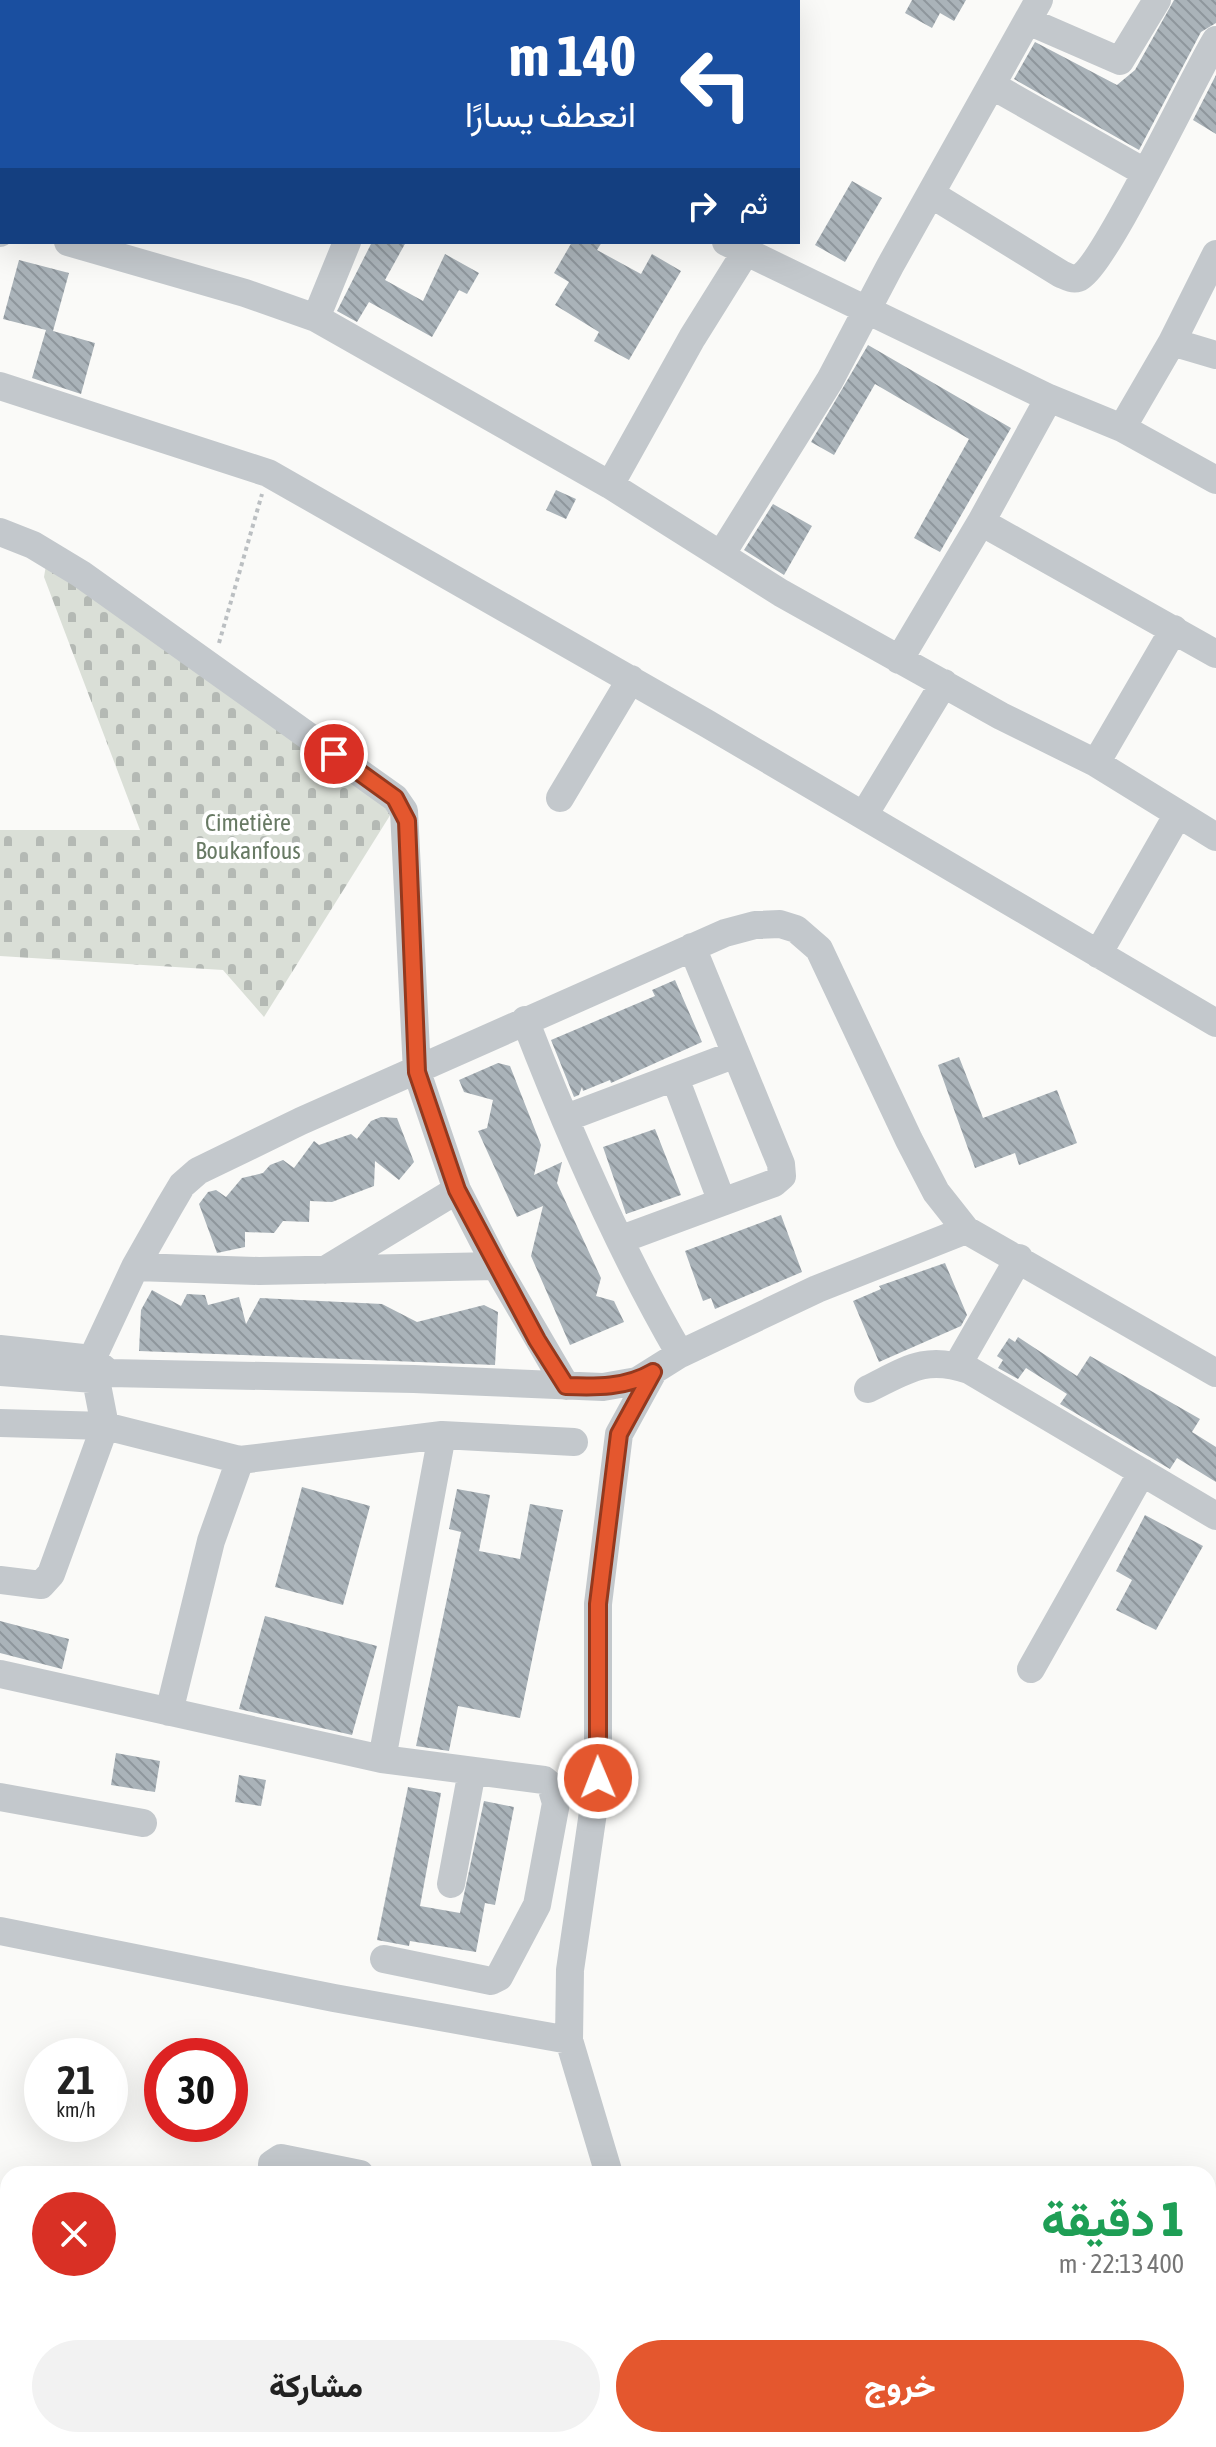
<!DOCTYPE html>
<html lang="ar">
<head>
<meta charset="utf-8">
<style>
	:root { --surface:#fff; --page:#f2f2f2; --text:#222; --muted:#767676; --accent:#e4572e }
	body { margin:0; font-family:"Asap Condensed",Vazirmatn,sans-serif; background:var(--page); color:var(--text); direction:rtl; height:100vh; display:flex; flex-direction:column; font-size:30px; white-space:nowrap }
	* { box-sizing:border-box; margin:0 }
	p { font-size:26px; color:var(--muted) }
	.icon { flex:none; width:44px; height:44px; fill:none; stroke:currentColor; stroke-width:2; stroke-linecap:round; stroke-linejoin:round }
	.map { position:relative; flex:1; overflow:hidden; direction:ltr }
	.panel { position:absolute; left:0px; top:2166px; width:1216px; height:282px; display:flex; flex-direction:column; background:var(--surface); border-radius:24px 24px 0 0; box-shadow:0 8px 32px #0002; direction:rtl }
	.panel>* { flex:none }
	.guide { position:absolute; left:0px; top:0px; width:800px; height:244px; box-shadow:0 8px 32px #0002; direction:rtl; background:#1a4fa0; color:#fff; overflow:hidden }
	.speed { position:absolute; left:24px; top:2038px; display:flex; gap:16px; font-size:40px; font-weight:700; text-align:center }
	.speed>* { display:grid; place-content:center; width:104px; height:104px; border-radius:50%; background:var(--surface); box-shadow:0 8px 32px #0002; line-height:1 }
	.speed small { font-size:20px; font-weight:400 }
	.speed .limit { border:12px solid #d22; background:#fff; color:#111 }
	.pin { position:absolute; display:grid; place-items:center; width:68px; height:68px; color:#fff; margin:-34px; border:4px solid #fff; border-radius:50%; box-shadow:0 2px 8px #0007 }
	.me { position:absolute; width:88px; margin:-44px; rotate:359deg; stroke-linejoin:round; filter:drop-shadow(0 0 6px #0008) }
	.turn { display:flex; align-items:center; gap:28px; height:168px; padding:0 32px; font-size:36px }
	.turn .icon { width:104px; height:104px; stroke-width:2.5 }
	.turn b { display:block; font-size:56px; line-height:68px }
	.then { display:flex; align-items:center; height:76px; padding:0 32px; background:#0003; gap:16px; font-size:30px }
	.round { display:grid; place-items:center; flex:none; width:84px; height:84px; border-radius:42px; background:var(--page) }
	.headline { display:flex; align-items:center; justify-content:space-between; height:136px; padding:0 32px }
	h1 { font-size:48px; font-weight:800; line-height:60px; color:#1e9e55 }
	.button { display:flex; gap:16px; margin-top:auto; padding:16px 32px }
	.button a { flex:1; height:92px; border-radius:48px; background:var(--accent); color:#fff; font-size:32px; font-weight:800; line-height:92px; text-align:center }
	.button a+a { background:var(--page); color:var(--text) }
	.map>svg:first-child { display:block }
	.cemetery { fill:url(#cemetery-stones) }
	.water { fill:#bbc7cb }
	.building { fill:url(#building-back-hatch) }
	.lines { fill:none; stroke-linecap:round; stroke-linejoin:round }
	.major-casing { stroke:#b5babe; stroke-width:38 }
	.path { stroke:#bbbfc2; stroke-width:4; stroke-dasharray:4 4; stroke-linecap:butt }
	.minor { stroke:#c3c8cc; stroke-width:28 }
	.major { stroke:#fff; stroke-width:34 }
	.route-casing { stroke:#94391e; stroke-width:20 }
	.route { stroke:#e4572e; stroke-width:14 }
	.labels { text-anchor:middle; stroke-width:8; stroke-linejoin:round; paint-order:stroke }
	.park-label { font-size:24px; fill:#687a64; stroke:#fff }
</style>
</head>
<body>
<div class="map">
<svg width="1216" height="2447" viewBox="0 0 1216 2447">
	<defs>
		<pattern id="cemetery-stones" width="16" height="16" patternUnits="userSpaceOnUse" patternTransform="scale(2)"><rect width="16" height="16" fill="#dadfd7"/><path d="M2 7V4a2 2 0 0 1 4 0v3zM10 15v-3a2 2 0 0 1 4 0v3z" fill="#b4b9b4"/></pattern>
		<pattern id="building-back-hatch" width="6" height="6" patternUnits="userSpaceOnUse" patternTransform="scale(2)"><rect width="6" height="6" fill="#aab3b9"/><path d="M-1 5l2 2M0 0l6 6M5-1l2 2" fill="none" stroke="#8e969c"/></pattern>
	</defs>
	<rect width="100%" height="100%" fill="#fafaf8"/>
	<path class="cemetery" d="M 47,559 L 394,809 L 264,1017 L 223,970 L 0,956 L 0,830 L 140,830 L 44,577 Z"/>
	<path class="water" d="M 340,0 L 543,0 L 546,1 L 344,2 Z"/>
	<path class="building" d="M 912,0 L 966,0 L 954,21 L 940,13 L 932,28 L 905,13 Z
		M 1174,0 L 1216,0 L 1216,23 L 1201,32 L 1139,150 L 1014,79 L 1035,42 L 1117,85 L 1135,70 Z
		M 1216,75 L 1216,134 L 1193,120 Z
		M 852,181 L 882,198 L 845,262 L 815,245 Z
		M 372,242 L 406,242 L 385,280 L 423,301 L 445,254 L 479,273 L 467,294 L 459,290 L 432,337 L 369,302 L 357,322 L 337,311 Z
		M 572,242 L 602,242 L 597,250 L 641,274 L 652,254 L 681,271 L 629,360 L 594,341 L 599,332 L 555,305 L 569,282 L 554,273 Z
		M 19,260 L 69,273 L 53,331 L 95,343 L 81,394 L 32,378 L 46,330 L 3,319 Z
		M 868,345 L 1011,428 L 940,552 L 914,538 L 969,439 L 875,384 L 834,455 L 811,442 Z
		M 556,490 L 576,499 L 566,519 L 546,510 Z
		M 773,504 L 812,526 L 784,575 L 744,550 Z
		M 675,980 L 702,1042 L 611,1083 L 610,1080 L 583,1091 L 582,1087 L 579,1095 L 574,1097 L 551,1040 L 655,996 L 652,990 Z
		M 959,1057 L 983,1118 L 1057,1090 L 1077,1143 L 1019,1165 L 1015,1153 L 975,1168 L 938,1065 Z
		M 498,1063 L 510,1066 L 541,1145 L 534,1175 L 562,1162 L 557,1183 L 601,1278 L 596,1296 L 614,1301 L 624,1322 L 570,1345 L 531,1256 L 543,1206 L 517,1217 L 478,1131 L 487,1128 L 493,1100 L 464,1092 L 459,1080 Z
		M 381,1117 L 397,1118 L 414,1162 L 399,1180 L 375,1161 L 374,1186 L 332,1202 L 310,1201 L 309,1222 L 283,1221 L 274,1233 L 245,1232 L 245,1247 L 217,1253 L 199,1204 L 208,1192 L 216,1190 L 226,1197 L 242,1178 L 263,1173 L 270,1165 L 283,1160 L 294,1168 L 314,1141 L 319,1145 L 351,1134 L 357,1139 L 371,1121 Z
		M 655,1129 L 681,1195 L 626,1214 L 603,1147 Z
		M 781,1215 L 802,1272 L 715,1309 L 711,1298 L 703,1301 L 685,1251 Z
		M 945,1263 L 967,1315 L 961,1326 L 879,1362 L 853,1301 L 881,1289 L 879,1286 Z
		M 152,1290 L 181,1306 L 187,1294 L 205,1295 L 208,1305 L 239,1297 L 246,1324 L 260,1298 L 382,1304 L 417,1322 L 484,1305 L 498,1312 L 495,1365 L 139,1351 L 141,1310 Z
		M 1018,1337 L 1077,1376 L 1090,1356 L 1200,1419 L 1192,1432 L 1216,1447 L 1216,1482 L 1177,1458 L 1170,1469 L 1060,1404 L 1067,1394 L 1026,1368 L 1018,1379 L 998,1368 L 1003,1360 L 997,1356 L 1009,1338 L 1015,1342 Z
		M 302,1487 L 370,1506 L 343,1605 L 275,1587 Z
		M 457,1489 L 490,1495 L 479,1551 L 520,1559 L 530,1504 L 563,1510 L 520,1718 L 458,1706 L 449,1751 L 416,1746 L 461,1532 L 449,1529 Z
		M 1145,1515 L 1203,1546 L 1156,1630 L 1116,1610 L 1132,1580 L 1116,1571 Z
		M 265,1616 L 377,1646 L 352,1735 L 239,1709 Z
		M 0,1621 L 69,1639 L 62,1669 L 0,1653 Z
		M 116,1753 L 160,1761 L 155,1792 L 111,1785 Z
		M 239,1775 L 266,1780 L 261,1806 L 235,1802 Z
		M 408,1787 L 441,1793 L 420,1906 L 460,1913 L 484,1801 L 514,1807 L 495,1905 L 485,1903 L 476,1952 L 410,1941 L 409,1946 L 377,1940 Z"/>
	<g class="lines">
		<defs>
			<path id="major" d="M 1208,2234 L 1216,2229
				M 1208,2268 L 1216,2264
				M 764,2440 L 768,2447
				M 723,2447 L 727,2440
				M 794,2447 L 804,2440"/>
		</defs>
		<use href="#major" class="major-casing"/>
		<path class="path" d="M 219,643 L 262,494"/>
		<path class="minor" d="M 268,0 L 272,2
			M 69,2 L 70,0
			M 1028,21 L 1120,61 L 1157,0
			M 993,86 L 1146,173
			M 931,194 L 1061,274 C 1066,276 1072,280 1078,278 C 1104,268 1193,77 1216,40
			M 0,233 L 2,225
			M 68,242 L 245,293 L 316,318 L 610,485 L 781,593 L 1001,716 L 1096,763 L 1216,837
			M 726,242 L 1049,398 L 1122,428 L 1216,480
			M 316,318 L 347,242
			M 1172,342 L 1216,355
			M 0,386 L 268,473 L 706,723 L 1216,1023
			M 1122,428 L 1172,342 L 1216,254
			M 610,485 L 692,338 L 745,253
			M 981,522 L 1049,398
			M 0,532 L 33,545 L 81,574 L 395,798 L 404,811 L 417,1072 L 457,1190 L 496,1266
			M 721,555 L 830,380 L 890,266 L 1039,0
			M 899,660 L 981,522 L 1216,654
			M 1096,763 L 1174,629
			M 560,798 L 631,679
			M 864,815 L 944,683
			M 692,947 L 736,1054
			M 1098,954 L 1178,814
			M 525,1020 C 569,1134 619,1249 680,1354
			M 675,1078 L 722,1202
			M 566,1118 L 736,1054 L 781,1164 L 782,1176 L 774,1183 L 622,1239
			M 135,1267 L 259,1271 L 496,1266 L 566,1386
			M 325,1270 L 457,1190
			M 0,1349 L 92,1359 L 105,1370
			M 957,1366 L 1019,1258
			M 0,1372 L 94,1379 L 109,1373 L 414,1379 L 603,1387 L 637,1381 L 680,1354 L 817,1289 L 966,1230
			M 868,1389 C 907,1370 925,1355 969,1370 L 1216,1516
			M 0,1423 L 105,1426 L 240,1460 L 442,1435 L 574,1442
			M 0,1580 L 41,1585 L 51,1574 L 105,1426 L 92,1359 L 135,1267 L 169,1207 L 182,1185 L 198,1171 L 301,1121 L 725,933 L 755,925 L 780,924 L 796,929 L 819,949 L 909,1140 L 936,1192 L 966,1230 L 1216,1373
			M 1031,1669 L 1142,1472
			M 0,1674 L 382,1759 L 544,1780 L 551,1786 L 556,1803 L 537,1905 L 499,1977 L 491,1981 L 384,1959
			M 169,1712 L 211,1541 L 240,1460
			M 382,1759 L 442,1435
			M 0,1797 L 143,1823
			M 451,1884 L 472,1771
			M 0,1931 L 334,1998 L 569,2040
			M 272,2174 L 272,2164 L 281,2158 L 360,2174
			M 609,2174 L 569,2040 L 570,1970 L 598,1778 L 598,1604 L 619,1434 L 653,1372
			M 1208,2297 L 1216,2314
			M 1040,2440 L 1043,2447
			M 829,2447 L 833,2440
			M 1130,2447 L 1147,2440"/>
		<use href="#major" class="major"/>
	</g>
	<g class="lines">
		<defs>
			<path id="route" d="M 334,754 L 395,798 L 407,821 L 417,1072 L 457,1190 L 537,1340 L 566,1386 C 596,1387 626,1388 653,1372 L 619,1434 L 598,1604 L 598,1778"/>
		</defs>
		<use href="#route" class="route-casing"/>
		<use href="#route" class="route"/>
	</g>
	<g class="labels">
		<g class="park-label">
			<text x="248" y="831">Cimetière<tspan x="248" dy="28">Boukanfous</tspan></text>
		</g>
	</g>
</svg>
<div class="speed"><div>21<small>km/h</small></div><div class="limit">30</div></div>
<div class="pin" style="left:334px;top:754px;background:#d93025"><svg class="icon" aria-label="arrive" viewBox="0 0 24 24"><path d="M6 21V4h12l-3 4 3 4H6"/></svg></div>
<svg class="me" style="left:598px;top:1778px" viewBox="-20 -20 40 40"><circle r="17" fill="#e4572e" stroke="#fff" stroke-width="3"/><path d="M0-11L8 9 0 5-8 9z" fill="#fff"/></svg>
<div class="guide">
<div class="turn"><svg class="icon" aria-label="left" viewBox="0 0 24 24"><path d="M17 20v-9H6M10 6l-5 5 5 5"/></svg><div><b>140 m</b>انعطف يسارًا</div></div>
<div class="then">ثم<svg class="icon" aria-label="right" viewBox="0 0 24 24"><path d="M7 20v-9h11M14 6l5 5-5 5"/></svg></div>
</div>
<section class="panel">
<div class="headline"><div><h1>1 دقيقة</h1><p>400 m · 22:13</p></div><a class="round" style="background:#d93025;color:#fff"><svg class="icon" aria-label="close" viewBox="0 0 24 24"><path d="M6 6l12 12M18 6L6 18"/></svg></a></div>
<div class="button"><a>خروج</a><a>مشاركة</a></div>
</section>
</div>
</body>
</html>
